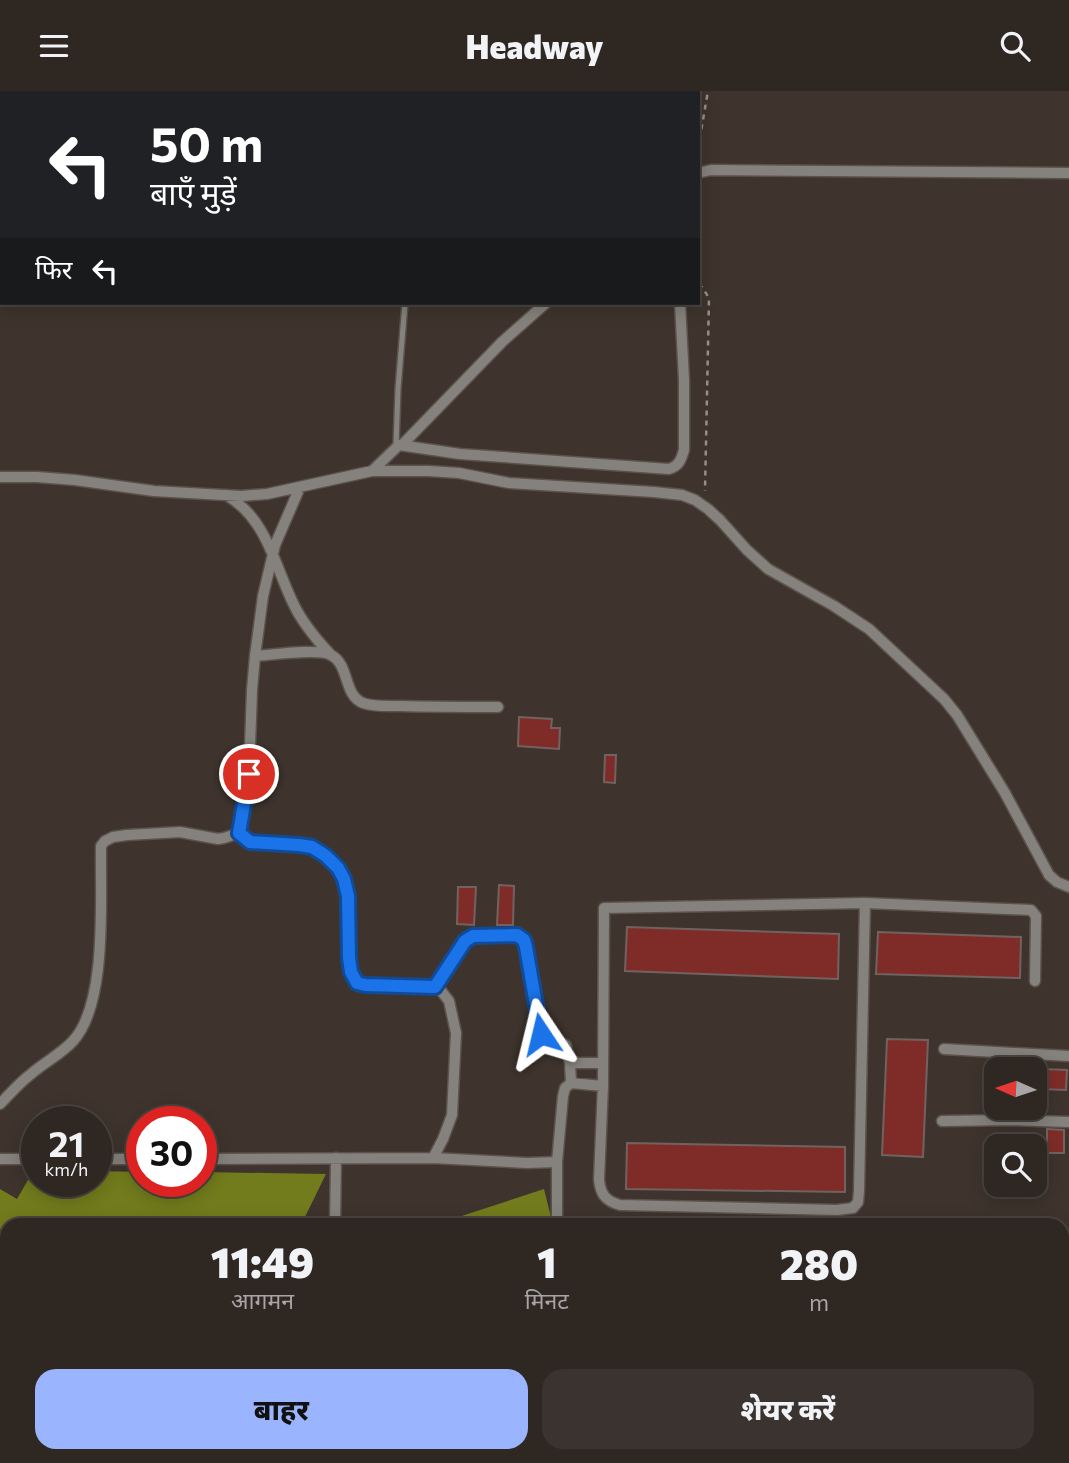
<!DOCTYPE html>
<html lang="hi">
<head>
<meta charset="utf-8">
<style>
	:root { --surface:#2e2722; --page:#3a332f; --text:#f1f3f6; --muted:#a7a5a5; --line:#494440; --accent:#9ab5fd }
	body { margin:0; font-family:Commissioner,"Noto Sans Devanagari",sans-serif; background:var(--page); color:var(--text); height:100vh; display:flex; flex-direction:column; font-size:26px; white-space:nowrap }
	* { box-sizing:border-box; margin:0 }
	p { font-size:23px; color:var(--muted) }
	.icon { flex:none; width:38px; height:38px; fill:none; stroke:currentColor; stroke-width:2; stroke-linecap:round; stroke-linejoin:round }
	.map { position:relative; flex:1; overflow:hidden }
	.panel { position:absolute; left:0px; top:1127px; width:1069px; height:245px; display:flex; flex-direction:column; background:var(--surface); border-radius:21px 21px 0 0; box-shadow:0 4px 18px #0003,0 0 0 2px var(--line) }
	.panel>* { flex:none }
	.top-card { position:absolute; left:0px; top:0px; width:700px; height:214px; box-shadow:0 4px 18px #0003,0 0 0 2px var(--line); background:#202124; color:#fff; overflow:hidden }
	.needle { width:46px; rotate:273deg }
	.buttons { position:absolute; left:984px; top:966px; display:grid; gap:14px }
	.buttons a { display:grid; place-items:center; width:63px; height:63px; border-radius:14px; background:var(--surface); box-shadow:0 4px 18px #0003,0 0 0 2px var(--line); font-size:35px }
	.speed { position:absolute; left:21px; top:1015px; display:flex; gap:14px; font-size:35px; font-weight:700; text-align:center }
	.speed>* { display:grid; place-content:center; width:91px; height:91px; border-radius:50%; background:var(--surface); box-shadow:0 4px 18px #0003,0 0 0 2px var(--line); line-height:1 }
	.speed small { font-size:18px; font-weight:400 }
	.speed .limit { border:10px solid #d22; background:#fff; color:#111 }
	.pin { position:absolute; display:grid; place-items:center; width:60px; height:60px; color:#fff; margin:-30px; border:4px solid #fff; border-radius:50%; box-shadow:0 2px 7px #0007 }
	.me { position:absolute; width:77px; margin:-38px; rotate:350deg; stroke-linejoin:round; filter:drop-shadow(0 0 5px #0008) }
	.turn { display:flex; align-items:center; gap:24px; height:147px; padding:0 35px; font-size:32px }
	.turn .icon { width:91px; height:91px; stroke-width:2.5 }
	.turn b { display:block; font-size:49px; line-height:60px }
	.then { display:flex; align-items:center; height:66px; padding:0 35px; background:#0003; gap:14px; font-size:26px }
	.eta { display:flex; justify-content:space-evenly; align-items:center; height:119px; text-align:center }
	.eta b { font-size:42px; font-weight:800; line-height:49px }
	.action { display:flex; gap:14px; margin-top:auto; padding:14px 35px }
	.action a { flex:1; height:80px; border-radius:21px; background:var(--accent); color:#111; font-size:28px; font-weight:800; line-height:80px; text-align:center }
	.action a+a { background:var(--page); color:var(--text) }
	header { display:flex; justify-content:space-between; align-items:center; height:91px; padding:0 35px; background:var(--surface); font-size:32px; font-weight:800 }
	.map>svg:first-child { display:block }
	.water { fill:#727c1c }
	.building { fill:#7f2c28; stroke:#716260; stroke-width:2 }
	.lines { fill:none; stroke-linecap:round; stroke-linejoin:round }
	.lane-casing { stroke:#5b524b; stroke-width:8 }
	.street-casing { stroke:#5b524b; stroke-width:13 }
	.path { stroke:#968e88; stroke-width:2.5; stroke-dasharray:5 5; stroke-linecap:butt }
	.lane { stroke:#85827d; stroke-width:5 }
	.street { stroke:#85827d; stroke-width:10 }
	.route-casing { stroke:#114b97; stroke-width:18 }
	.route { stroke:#1a73e8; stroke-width:12 }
</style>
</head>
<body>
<header><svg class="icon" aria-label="menu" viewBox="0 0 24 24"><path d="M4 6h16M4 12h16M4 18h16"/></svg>Headway<svg class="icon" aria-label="search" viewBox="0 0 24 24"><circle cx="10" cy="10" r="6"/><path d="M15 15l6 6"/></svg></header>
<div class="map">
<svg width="1069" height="1372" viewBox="0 0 1069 1372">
	<rect width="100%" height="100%" fill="#3e342d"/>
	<path class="water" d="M 96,1080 L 142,1081 L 142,1090 L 201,1090 L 201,1081 L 326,1083 L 301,1134 L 7,1134 L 7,1178 L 0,1178 L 0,1098 L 17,1108 L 28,1089 L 37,1086 L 37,1090 L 96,1090 Z
		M 544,1098 L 553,1134 L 434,1134 Z"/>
	<path class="building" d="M 519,626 L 552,628 L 551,637 L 560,637 L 559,658 L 518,655 Z
		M 605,664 L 616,664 L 615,692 L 604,691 Z
		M 499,794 L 514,795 L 513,834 L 497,834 Z
		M 458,796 L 476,796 L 474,834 L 457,833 Z
		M 627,836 L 839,843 L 838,888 L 625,880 Z
		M 878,841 L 1021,846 L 1020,887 L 876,883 Z
		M 887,948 L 928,949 L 923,1066 L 882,1064 Z
		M 1042,978 L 1067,979 L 1066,999 L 1041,998 Z
		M 1047,1038 L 1064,1039 L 1064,1062 L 1047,1062 Z
		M 627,1052 L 845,1056 L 845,1101 L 626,1098 Z"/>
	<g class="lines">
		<defs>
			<path id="lane" d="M 396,355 L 398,298 L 405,212
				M 102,1372 L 102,1365"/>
			<path id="street" d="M 523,2 L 523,0
				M 698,82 L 711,79 L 1069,82
				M 402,354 L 502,251 L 546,212
				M 372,380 L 429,380 L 459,382 L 509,392 L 654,401 L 682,404 L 695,409 L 708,418 L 720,429 L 747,459 L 768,478 L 834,515 L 869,538 L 944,608 L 957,624 L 1005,702 L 1049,784 L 1057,791 L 1069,796
				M 0,386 L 37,386 L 75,389 L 154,400 L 241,405 L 267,403 L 372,380 L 399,354 L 460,363 L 669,378 C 679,375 681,369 684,359 L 684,289 L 680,212
				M 226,404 C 267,427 275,476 294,514 C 303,533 316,548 330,563
				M 255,565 L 263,505 L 275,454 L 300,396
				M 239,742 L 249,683 L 252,599 L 255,565 C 271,564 318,557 331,564 C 350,574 343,604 363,612 C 374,616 388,615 400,615 C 433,616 465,616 498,616
				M 865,812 L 859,1100 L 858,1111 L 853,1117 L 837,1119 L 620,1114 C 605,1110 600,1102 599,1088 L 603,995 L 604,817 L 865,812 L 1031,819 L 1036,825 L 1035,890
				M 944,958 L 1069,965
				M 570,972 L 603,972
				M 571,992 L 603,995
				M 0,1013 C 10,1003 19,992 31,983 C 45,971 61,963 73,950 C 108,912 100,806 101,755 L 105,750 L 113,746 L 127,744 L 180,741 L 218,748 L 224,747 L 239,742 L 250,751 L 299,754 L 312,756 L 326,765 L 338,777 L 344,788 L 348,805 L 351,881 L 357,892 L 365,894 L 435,896 L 442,901 L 449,910 L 456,942 L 452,1024 L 443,1048 L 433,1067
				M 942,1030 L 1012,1029 L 1069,1031
				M 0,1068 L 37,1068
				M 96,1068 L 142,1068
				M 201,1068 L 433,1067 L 527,1072 L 557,1071 L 563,1005 L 565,997 L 571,992 L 570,972 L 566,954 L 541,943 L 524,849 L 517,844 L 473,845 L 465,850 L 435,896
				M 557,1071 L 557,1134
				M 335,1134 L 336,1067
				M 1062,1238 L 1069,1236
				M 784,1365 L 864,1372 L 870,1370 L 875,1365
				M 333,1372 L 333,1365
				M 732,1372 L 748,1365"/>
		</defs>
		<use href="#lane" class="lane-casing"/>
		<use href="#street" class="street-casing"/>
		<path class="path" d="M 698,58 L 708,0
			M 698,194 L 702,196 L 709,207 L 705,400"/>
		<use href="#lane" class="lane"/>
		<use href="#street" class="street"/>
	</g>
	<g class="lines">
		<defs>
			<path id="route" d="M 249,683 L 239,742 L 250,751 L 299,754 L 312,756 L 326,765 L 338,777 L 344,788 L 348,805 L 349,867 L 351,881 L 357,892 L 365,894 L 435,896 L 465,850 L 473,845 L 517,844 L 524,849 L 526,856 L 541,943"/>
		</defs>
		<use href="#route" class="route-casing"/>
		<use href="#route" class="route"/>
	</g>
</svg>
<div class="buttons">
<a><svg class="needle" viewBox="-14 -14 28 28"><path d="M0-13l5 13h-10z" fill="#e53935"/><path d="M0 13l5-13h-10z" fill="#a7a5a5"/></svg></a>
<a><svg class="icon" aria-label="search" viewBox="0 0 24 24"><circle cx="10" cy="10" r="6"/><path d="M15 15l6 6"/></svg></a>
</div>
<div class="speed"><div>21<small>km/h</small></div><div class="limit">30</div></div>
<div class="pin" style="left:249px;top:683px;background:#d93025"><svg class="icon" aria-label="arrive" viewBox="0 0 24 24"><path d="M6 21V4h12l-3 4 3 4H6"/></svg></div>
<svg class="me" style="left:541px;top:943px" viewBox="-20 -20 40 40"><path d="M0-17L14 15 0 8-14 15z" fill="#1a73e8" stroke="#fff" stroke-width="4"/></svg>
<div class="top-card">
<div class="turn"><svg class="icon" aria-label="left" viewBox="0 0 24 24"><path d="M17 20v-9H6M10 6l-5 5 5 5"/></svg><div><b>50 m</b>बाएँ मुड़ें</div></div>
<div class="then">फिर<svg class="icon" aria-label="left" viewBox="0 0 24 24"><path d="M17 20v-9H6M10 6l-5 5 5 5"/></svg></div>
</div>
<section class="panel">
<div class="eta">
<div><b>11:49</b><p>आगमन</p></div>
<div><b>1</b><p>मिनट</p></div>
<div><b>280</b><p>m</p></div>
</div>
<div class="action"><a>बाहर</a><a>शेयर करें</a></div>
</section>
</div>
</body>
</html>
